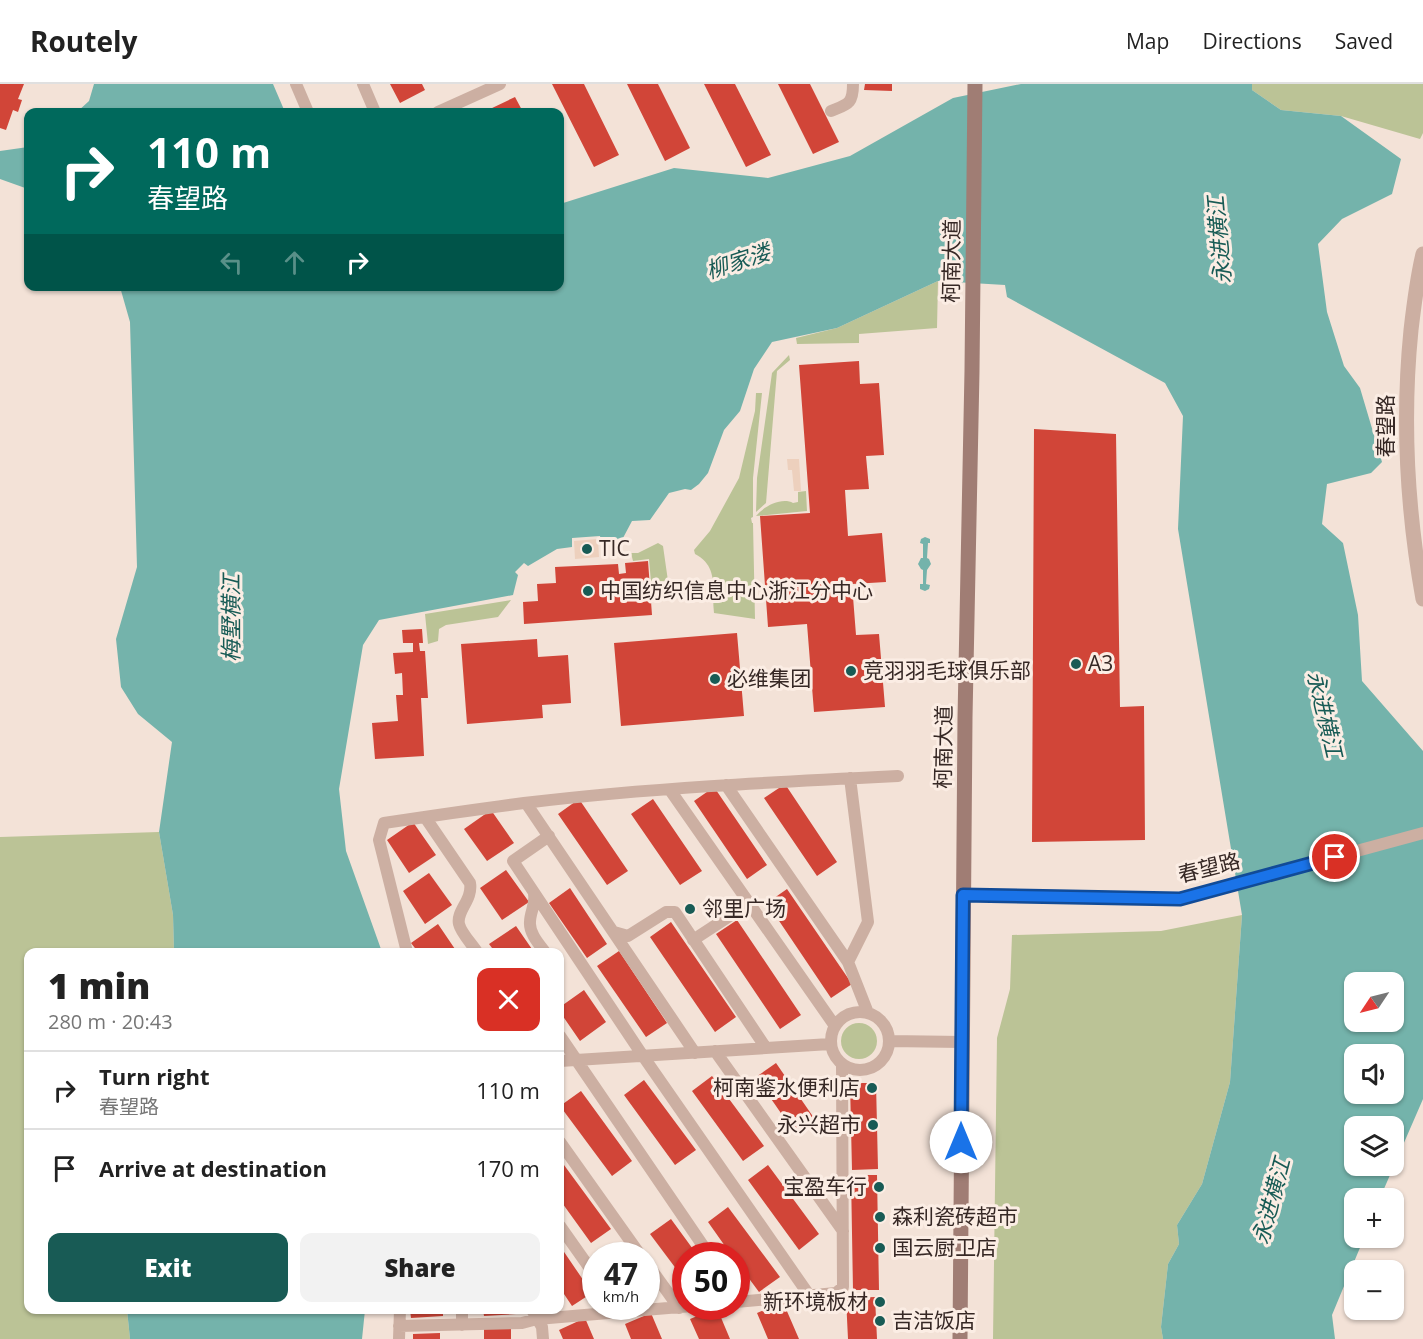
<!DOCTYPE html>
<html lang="en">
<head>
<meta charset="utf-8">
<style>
	:root { --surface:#fff; --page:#f2f2f2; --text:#222; --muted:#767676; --line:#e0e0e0; --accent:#185b55 }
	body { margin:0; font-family:"Open Sans","Noto Sans SC",sans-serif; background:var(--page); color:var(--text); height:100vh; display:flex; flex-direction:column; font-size:22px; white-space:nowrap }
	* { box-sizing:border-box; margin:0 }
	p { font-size:20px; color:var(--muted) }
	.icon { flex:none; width:33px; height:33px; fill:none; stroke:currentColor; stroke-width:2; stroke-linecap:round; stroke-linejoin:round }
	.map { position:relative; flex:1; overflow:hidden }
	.details { position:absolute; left:24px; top:864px; width:540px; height:366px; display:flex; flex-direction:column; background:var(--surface); border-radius:12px; box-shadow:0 2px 4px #0004 }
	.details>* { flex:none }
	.guide { position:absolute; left:24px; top:24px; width:540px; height:183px; border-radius:12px; box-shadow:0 2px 4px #0004; background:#00695c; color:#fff; overflow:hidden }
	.needle { width:39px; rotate:235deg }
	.buttons { position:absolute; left:1344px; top:888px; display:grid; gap:12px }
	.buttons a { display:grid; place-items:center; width:60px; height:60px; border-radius:12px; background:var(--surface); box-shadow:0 2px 4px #0004; font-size:30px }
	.speed { position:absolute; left:582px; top:1158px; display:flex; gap:12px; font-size:30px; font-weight:700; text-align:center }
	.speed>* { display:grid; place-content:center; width:78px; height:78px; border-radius:50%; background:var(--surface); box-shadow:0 2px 4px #0004; line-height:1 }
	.speed small { font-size:15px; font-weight:400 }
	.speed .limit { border:9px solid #d22; background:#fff; color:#111 }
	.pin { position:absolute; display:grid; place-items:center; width:51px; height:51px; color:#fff; margin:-26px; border:3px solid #fff; border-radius:50%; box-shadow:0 2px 6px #0007 }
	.me { position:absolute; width:66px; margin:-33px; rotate:0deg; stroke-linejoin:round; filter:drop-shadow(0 0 4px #0008) }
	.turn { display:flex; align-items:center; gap:21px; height:126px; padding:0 24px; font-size:27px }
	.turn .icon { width:78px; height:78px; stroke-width:2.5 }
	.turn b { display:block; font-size:42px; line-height:51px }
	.lanes { display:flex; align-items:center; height:57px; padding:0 24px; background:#0003; justify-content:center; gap:30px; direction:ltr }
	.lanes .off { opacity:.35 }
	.round { display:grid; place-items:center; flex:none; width:63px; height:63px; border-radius:12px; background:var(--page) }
	.summary { display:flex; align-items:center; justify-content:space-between; height:102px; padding:0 24px }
	h1 { font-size:36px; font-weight:800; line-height:45px }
	.primary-button { display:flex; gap:12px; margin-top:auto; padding:12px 24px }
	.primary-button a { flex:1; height:69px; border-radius:12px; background:var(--accent); color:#fff; font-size:24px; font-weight:800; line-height:69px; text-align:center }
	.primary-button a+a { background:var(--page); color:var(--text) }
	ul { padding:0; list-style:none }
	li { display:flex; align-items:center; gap:18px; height:78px; padding:0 24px; border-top:2px solid var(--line) }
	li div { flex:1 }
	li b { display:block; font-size:22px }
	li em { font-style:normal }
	header { display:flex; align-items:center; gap:36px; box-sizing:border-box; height:84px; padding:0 30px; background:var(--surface); border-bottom:2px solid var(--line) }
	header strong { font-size:28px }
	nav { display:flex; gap:33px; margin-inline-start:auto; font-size:21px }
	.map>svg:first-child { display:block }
	.green { fill:#bbc396 }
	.plaza { fill:#edd0bd }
	.water { fill:#74b3ab; fill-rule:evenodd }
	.building { fill:#d14538 }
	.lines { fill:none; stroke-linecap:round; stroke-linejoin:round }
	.minor { stroke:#ccafa2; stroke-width:12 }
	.tertiary { stroke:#ccafa2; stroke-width:15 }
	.secondary { stroke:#a07d74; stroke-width:15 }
	.route-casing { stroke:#114b97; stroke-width:15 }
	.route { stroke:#1a73e8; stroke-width:10 }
	.poi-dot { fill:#185b55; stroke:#fbede4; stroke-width:2 }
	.labels { text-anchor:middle; stroke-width:6; stroke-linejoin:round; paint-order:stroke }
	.street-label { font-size:21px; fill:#362825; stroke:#fbede4 }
	.poi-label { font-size:21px; fill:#362825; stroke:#fbede4; text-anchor:start }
	.water-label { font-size:22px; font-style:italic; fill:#185b55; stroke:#fbede4 }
</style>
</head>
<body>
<header>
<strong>Routely</strong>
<nav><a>Map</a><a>Directions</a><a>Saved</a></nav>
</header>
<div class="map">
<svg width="1423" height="1255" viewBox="0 0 1423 1255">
	<rect width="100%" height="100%" fill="#f3e2d7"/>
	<path class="green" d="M 1252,0 L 1423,0 L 1423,49 L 1420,55 L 1341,32 L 1281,26 L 1252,6 Z
		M 938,197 L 937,244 L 859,250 L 859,259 L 797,260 L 796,254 L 837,244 Z
		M 789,271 L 790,276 L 777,287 L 766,419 L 756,428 L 757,394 L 772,289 Z
		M 756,309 L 762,309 L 753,394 L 753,433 L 751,434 L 752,439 L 753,439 L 755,535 L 714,529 C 711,506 720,483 695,470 L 694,466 L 710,447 L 739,394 L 755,327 Z
		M 806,407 L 807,427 L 756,432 C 764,422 782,413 793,419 L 798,418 L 798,408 Z
		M 658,459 L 663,462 L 668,497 L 651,498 L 649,475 L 633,477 L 631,469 L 638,469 Z
		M 511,516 L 498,533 L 446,541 L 439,545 L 438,557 L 428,560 L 425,530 Z
		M 159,748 L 173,831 L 174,868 L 28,868 L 28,1226 L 127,1226 L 130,1255 L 0,1255 L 0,753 Z
		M 1242,831 L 1230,998 L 1202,1100 L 1177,1141 L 1179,1160 L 1168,1180 L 1161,1243 L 1163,1255 L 993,1255 L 997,954 L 1010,905 L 1012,851 L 1161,847 Z
		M841 957a18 18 0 1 1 36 0a18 18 0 1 1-36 0Z"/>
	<path class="plaza" d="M 787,375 L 799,375 L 801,407 L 794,407 L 792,386 L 788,386 Z
		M 598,455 L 599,473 L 575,475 L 574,457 Z"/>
	<path class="water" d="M 94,0 L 273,0 L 285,28 L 77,28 L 89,17 Z
		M 1021,0 L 1252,0 L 1252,6 L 1281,26 L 1341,32 L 1401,75 L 1392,110 L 1342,135 L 1318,160 L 1327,228 L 1344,282 L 1360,304 L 1382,378 L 1371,389 L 1327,400 L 1322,440 L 1343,459 L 1358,531 L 1362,597 L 1423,667 L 1423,1015 L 1380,1114 L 1354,1114 L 1354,1154 L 1364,1154 L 1332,1231 L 1335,1255 L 1163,1255 L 1161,1243 L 1168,1180 L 1179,1160 L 1177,1141 L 1202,1100 L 1230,998 L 1242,831 L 1178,445 L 1183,332 L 1165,299 L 1007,213 L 1005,201 L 938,197 L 837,244 L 772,258 L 754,285 L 740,327 L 724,346 L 708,389 L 699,400 L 691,406 L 685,405 L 669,409 L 650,436 L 632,437 L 623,454 L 601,457 L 600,452 L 572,454 L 572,463 L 557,465 L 528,482 L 524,479 L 515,488 L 518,491 L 513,511 L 379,536 L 363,561 L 339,705 L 346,767 L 382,868 L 174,868 L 173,831 L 159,748 L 172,658 L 138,630 L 121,603 L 116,555 L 137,483 L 130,238 L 120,203 L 560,202 L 560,120 L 674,84 L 768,94 L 850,72 L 953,14 ZM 1354,898 L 1394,898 L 1394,938 L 1354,938 ZM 1354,970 L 1394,970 L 1394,1010 L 1354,1010 ZM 1354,1042 L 1394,1042 L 1394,1082 L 1354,1082 Z
		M 28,63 L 28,105 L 0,95 L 0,67 Z
		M 925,453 L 930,455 L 930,459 L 928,459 L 927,474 L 929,475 L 931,480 L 927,486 L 926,500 L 930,501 L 929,505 L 925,507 L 920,505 L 920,500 L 923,500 L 923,486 L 921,485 L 918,480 L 921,474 L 923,474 L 923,460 L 920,459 L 921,455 Z
		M 127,1226 L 365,1226 L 362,1255 L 130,1255 Z"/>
	<path class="building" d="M 0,0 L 24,0 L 18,15 L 22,16 L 18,28 L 13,26 L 6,46 L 0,44 Z
		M 390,0 L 422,0 L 425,6 L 400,19 Z
		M 552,0 L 584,0 L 619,71 L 594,83 Z
		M 627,0 L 658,0 L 690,64 L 665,77 Z
		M 704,0 L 735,0 L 771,71 L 746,83 Z
		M 778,0 L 810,0 L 839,58 L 813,70 Z
		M 865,0 L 892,0 L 892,7 L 864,6 Z
		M 515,13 L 523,28 L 491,28 L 490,25 Z
		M 859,277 L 860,300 L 879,299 L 884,371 L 866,372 L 869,405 L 845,406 L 848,452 L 882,449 L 886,498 L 852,500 L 856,551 L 879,550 L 885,623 L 814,628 L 807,540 L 768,543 L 760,432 L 810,429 L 799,281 Z
		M 1034,345 L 1116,350 L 1120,623 L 1144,622 L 1145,756 L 1032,758 Z
		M 648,477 L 652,531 L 524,540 L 523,518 L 538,517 L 537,500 L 556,499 L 555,483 L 618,480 L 619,490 L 626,489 L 625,479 Z
		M 422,545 L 423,559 L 419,559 L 420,567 L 425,567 L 428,614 L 421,614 L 424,672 L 375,675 L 372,639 L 398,637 L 396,611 L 403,611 L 402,589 L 395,590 L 393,569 L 413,568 L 413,559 L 403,559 L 402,546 Z
		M 737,549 L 744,632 L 621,642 L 614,559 Z
		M 537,555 L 538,573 L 568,571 L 571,619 L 542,621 L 543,634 L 467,640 L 461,560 Z
		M 785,700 L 837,778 L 817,792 L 764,714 Z
		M 714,703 L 767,781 L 747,795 L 694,717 Z
		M 579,715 L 628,787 L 607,801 L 558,730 Z
		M 653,715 L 702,787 L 680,801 L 631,730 Z
		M 491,726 L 514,759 L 487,777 L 464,745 Z
		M 413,738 L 436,771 L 409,789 L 387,756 Z
		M 506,786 L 529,818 L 502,836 L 480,804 Z
		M 429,789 L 452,821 L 425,840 L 403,807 Z
		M 570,804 L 607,860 L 587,874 L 549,819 Z
		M 787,805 L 852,900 L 831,914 L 767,819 Z
		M 737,836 L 801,931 L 780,945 L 716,850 Z
		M 671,838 L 736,933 L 715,948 L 650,853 Z
		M 438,840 L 457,868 L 418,868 L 411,859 Z
		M 516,842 L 534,868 L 495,868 L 489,860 Z
		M 619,867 L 667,939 L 646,953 L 597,882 Z
		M 584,906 L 606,938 L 580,957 L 560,928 L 560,923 Z
		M 776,979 L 814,1034 L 794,1048 L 756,993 Z
		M 712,992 L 764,1062 L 743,1077 L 692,1007 Z
		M 644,996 L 696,1066 L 675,1081 L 624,1011 Z
		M 850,999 L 876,999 L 878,1085 L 852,1086 Z
		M 581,1007 L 632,1077 L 612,1092 L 560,1022 Z
		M 564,1081 L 611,1145 L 591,1159 L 560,1116 L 560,1084 Z
		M 768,1081 L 819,1150 L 799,1166 L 748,1096 Z
		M 851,1091 L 877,1091 L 879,1206 L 853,1206 Z
		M 728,1123 L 780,1193 L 759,1208 L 736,1177 L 736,1172 L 732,1172 L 708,1138 Z
		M 671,1135 L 698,1172 L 686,1172 L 686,1198 L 650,1150 Z
		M 623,1160 L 631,1172 L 607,1172 Z
		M 560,1162 L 592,1209 L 572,1222 L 560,1204 Z
		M 646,1194 L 656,1207 L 646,1214 Z
		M 875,1213 L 877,1255 L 848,1255 L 846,1214 Z
		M 783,1218 L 799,1255 L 768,1255 L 757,1229 Z
		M 717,1224 L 730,1255 L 699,1255 L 690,1235 Z
		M 410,1226 L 443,1226 L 443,1232 L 411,1234 Z
		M 483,1226 L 516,1226 L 516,1230 L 484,1232 Z
		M 651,1229 L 662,1255 L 631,1255 L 625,1240 Z
		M 585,1234 L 594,1255 L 563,1255 L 559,1246 Z
		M 484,1245 L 511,1245 L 511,1255 L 484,1255 Z
		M 440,1249 L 440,1255 L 413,1255 L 413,1250 Z"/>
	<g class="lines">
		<path class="minor" d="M 296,0 L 308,28
			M 363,0 L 375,28
			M 831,27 C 848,20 853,20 853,0
			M 438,28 L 500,0
			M 726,701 L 848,878 L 868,929
			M 670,706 L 835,942
			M 526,719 L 695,969
			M 425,733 L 470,799 C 473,816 456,827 459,840 C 461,849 472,860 477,868
			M 549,752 L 513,777 L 643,972 L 809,1211
			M 534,810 C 536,820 530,828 530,838 C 529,849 539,860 545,868
			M 963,811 L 1180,815 L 1423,749
			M 614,848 L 628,852 L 666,828 L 675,828 L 766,964
			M 693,856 L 748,820
			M 407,868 L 379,756 L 384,739 C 431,732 478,725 524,719 C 648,704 773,698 898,692
			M 848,878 L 868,838 L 850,694
			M831 957a29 29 0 1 1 58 0a29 29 0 1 1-58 0Z
			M 560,952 L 710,1172
			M 889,957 L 962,958
			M 715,967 L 843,1147
			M 560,977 L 830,960
			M 560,1058 L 641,1172
			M 560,1142 L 596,1193
			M 646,1178 L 679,1224
			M 736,1218 L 836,1209 L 843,1203 L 842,981
			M 532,1226 L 542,1243 L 543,1255
			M 462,1241 L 462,1226
			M 399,1242 L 522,1239 L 537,1235 L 692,1222
			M 399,1255 L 400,1226"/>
		<path class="tertiary" d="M 1423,170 C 1417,195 1414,220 1411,246 C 1402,336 1407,426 1423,515"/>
		<path class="secondary" d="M 960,1255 L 965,634 L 972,287 L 975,0"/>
	</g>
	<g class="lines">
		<defs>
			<path id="route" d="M 961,1058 L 963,811 L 1180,815 L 1335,773"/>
		</defs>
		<use href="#route" class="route-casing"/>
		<use href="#route" class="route"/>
	</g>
	<g class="poi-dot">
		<circle cx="587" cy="465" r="6"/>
		<circle cx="588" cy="507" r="6"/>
		<circle cx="1076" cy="580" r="6"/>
		<circle cx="851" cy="587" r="6"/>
		<circle cx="715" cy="595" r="6"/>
		<circle cx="690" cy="825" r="6"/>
		<circle cx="872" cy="1004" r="6"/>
		<circle cx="873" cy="1041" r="6"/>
		<circle cx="879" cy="1103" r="6"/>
		<circle cx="880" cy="1133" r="6"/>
		<circle cx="880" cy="1164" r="6"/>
		<circle cx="880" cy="1218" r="6"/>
		<circle cx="880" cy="1237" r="6"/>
	</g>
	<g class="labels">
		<g class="street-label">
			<text transform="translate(952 177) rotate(-89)" y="7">柯南大道</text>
			<text transform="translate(1386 342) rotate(-90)" y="7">春望路</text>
			<text transform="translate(944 663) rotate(-89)" y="7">柯南大道</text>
			<text transform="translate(1209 784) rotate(-14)" y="7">春望路</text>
		</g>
		<g class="poi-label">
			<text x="599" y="472">TIC</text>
			<text x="600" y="514">中国纺织信息中心浙江分中心</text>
			<text x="1088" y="587">A3</text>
			<text x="863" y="594">竞羽羽毛球俱乐部</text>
			<text x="727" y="602">必维集团</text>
			<text x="702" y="832">邻里广场</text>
			<text x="860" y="1011" text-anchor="end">柯南鉴水便利店</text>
			<text x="861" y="1048" text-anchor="end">永兴超市</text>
			<text x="867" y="1110" text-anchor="end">宝盈车行</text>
			<text x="892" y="1140">森利瓷砖超市</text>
			<text x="892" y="1171">国云厨卫店</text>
			<text x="868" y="1225" text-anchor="end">新环境板材</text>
			<text x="892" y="1244">吉洁饭店</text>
		</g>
		<g class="water-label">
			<text transform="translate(1219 156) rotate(-95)" y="8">永进横江</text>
			<text transform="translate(738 177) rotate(-18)" y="8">柳家溇</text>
			<text transform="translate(231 534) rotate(-90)" y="8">梅墅横江</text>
			<text transform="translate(1325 630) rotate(77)" y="8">永进横江</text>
			<text transform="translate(1271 1117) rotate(-75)" y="8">永进横江</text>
		</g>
	</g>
</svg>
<div class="buttons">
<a><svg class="needle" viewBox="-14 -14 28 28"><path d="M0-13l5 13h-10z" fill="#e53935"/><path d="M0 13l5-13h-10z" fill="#767676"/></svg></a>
<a><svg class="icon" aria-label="sound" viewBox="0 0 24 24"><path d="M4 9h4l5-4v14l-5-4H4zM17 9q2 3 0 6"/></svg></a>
<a><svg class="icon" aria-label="layers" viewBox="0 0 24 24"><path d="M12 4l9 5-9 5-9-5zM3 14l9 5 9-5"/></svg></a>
<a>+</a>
<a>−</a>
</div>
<div class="speed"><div>47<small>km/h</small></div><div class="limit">50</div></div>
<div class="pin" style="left:1335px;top:773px;background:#d93025"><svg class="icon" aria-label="arrive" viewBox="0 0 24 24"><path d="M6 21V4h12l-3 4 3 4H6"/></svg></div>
<svg class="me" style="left:961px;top:1058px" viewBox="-20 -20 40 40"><circle r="19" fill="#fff"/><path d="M0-13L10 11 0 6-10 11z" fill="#1a73e8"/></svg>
<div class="guide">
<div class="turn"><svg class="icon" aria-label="right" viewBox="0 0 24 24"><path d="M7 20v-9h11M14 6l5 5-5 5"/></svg><div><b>110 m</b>春望路</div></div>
<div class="lanes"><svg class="icon off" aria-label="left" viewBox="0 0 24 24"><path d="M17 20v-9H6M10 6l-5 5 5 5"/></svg><svg class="icon off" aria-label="ahead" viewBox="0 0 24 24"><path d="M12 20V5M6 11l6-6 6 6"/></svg><svg class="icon" aria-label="right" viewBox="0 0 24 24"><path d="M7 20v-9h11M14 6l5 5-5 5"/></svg></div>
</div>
<section class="details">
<div class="summary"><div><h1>1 min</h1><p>280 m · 20:43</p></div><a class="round" style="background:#d93025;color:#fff"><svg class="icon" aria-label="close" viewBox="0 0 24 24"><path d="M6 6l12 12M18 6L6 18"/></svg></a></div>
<ul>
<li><svg class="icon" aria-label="right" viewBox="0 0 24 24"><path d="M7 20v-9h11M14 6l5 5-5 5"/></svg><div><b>Turn right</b><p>春望路</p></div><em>110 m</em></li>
<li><svg class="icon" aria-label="arrive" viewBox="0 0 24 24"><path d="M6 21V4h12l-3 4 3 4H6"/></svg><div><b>Arrive at destination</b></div><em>170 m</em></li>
</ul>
<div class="primary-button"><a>Exit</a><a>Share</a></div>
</section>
</div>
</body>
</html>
